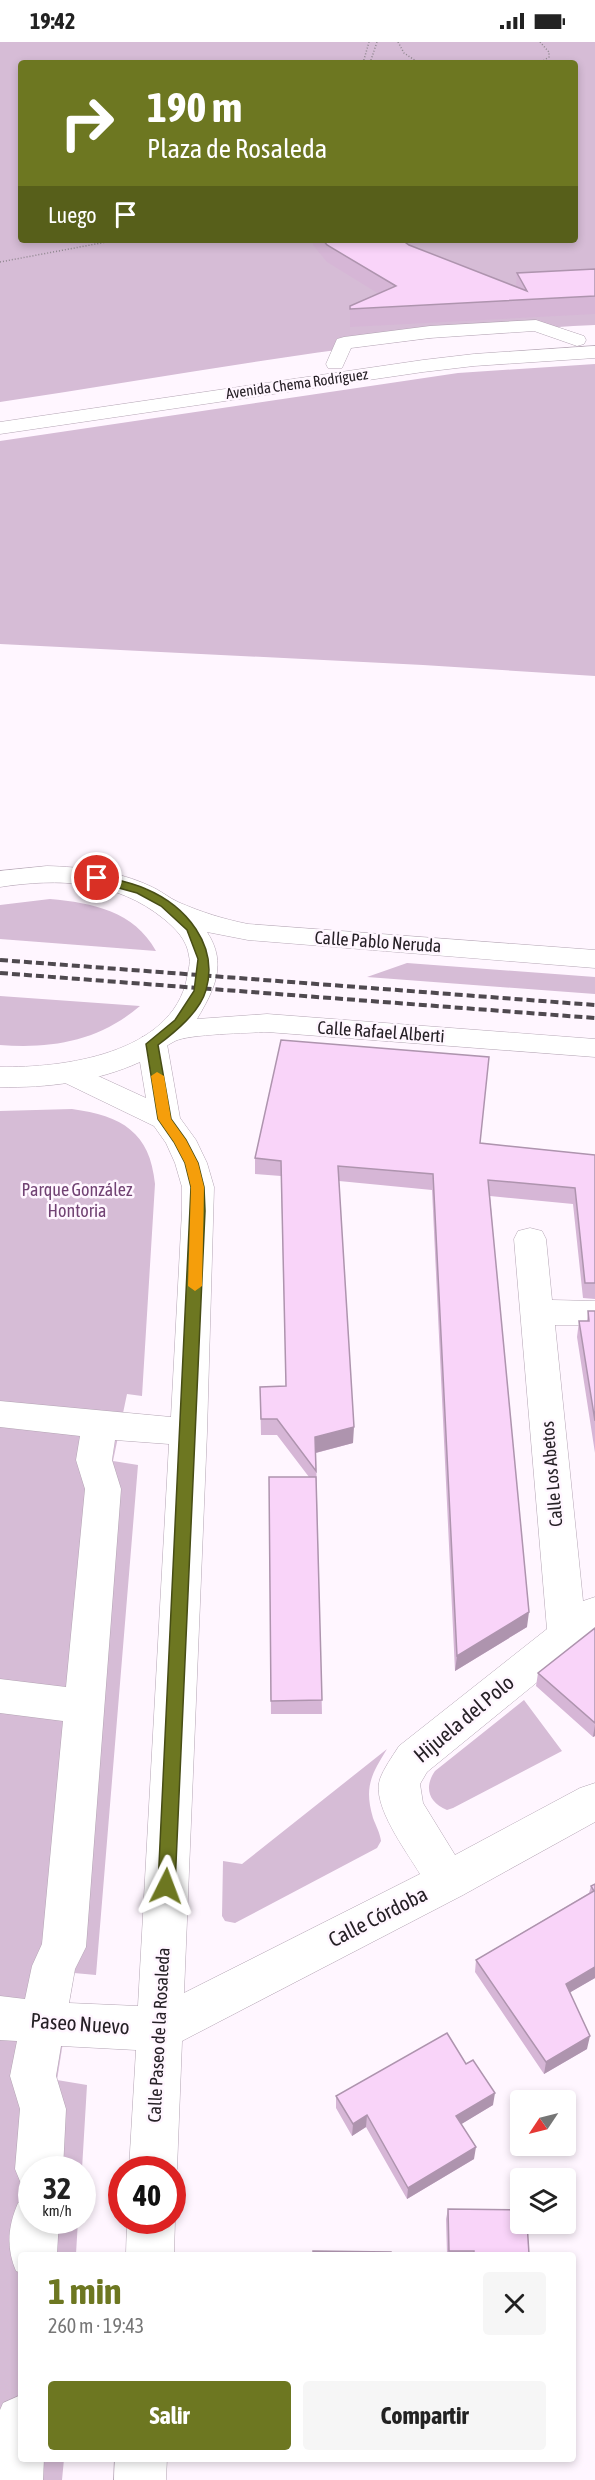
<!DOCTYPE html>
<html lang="es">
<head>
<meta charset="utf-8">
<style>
	:root { --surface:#fff; --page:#f6f6f6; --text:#222; --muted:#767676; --accent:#6d7721 }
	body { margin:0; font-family:"Asap Condensed",sans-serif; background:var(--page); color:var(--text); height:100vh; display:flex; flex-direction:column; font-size:22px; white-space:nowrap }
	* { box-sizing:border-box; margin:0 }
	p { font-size:20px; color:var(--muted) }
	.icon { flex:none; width:33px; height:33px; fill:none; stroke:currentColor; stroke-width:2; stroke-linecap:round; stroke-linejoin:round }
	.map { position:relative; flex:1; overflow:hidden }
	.sheet { position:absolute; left:18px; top:2210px; width:558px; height:210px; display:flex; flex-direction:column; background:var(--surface); border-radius:6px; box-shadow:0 3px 9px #0003 }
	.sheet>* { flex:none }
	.hud { position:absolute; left:18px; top:18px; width:560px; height:183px; border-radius:6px; box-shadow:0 3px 9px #0003; background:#6d7721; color:#fff; overflow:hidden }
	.needle { width:39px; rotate:235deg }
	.controls { position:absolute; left:510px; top:2048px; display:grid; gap:12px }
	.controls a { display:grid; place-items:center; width:66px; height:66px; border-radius:6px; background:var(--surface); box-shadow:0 3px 9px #0003; font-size:30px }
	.speed { position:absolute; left:18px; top:2114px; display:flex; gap:12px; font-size:30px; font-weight:700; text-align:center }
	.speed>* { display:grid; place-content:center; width:78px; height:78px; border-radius:50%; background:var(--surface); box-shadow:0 3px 9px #0003; line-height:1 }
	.speed small { font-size:15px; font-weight:400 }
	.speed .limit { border:9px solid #d22; background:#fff; color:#111 }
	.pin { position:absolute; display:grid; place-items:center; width:51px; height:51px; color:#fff; margin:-26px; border:3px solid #fff; border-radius:50%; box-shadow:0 2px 6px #0007 }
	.me { position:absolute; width:66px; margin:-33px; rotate:3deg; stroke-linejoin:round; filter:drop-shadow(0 0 4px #0008) }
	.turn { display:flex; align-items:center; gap:21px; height:126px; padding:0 30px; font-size:27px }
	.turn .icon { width:78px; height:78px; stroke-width:2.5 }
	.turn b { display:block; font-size:42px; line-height:51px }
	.then { display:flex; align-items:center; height:57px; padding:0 30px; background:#0003; gap:12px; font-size:22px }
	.round { display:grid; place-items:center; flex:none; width:63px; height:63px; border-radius:6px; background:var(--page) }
	.headline { display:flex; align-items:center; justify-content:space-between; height:102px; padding:0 30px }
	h1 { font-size:36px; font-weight:700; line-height:45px; color:var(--accent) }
	.primary-button { display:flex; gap:12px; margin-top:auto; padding:12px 30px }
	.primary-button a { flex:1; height:69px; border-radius:6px; background:var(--accent); color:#fff; font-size:24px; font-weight:700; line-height:69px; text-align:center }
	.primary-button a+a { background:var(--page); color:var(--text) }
	.status { display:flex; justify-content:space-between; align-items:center; height:42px; padding:0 30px; background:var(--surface); direction:ltr }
	.status svg { height:16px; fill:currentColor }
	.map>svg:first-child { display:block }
	.green { fill:#d6bcd6; fill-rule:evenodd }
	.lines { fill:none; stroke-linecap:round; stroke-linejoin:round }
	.minor-casing { stroke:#b4a5b4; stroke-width:1 }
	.major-casing { stroke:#b4a5b4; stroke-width:1 }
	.path { stroke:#908890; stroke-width:1.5; stroke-dasharray:1 2; stroke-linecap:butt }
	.minor { fill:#fff; fill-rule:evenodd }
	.major { fill:#fff; fill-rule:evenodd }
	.rail { stroke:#4f494f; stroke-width:4; stroke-dasharray:8 4; stroke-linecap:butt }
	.wall { fill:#d6b6d6 }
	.shaded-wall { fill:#ae94ae }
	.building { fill:#f9d4f9; stroke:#ae94ae; stroke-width:1.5 }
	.route { fill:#6d7721; stroke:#474d15; stroke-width:1.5 }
	.slow { fill:#f59e0b }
	.labels { text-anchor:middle; stroke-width:5; stroke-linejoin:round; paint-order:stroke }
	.far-street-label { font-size:15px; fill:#262026; stroke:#fff6ff }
	.street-label { font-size:18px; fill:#262026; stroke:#fff6ff }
	.park-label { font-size:18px; fill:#714273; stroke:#fff6ff }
	.near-street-label { font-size:21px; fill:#262026; stroke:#fff6ff }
</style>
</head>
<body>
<div class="status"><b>19:42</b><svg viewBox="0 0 49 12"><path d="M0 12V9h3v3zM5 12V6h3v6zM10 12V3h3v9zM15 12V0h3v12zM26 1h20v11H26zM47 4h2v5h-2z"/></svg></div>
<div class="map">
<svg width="595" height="2438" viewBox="0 0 595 2438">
	<rect width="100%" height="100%" fill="#fff6ff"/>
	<path class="green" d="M 0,0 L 595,0 L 595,283 C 397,292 196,330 0,360 ZM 21,21 L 574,21 L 574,198 L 21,198 Z
		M 595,322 L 595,634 L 423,623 L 0,602 L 0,399 L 458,331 Z
		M 50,857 C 93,861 134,869 156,909 L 0,897 L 0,863 Z
		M 407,921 L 595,935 L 595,952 L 367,935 Z
		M 0,954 L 140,964 C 99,999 52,1007 0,1003 Z
		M 72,1067 C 122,1074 150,1090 155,1142 L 142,1354 L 127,1352 L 113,1419 L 138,1423 L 96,1933 L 74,1931 L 57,2038 L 87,2043 L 82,2127 L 32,2127 L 32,2178 L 78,2178 L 76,2212 L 21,2212 L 21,2416 L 64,2417 L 62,2438 L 0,2438 L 0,1069 Z
		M 524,1658 L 562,1709 L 453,1766 L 447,1768 C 428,1760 424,1745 435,1729 Z
		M 387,1707 C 371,1733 364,1745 373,1776 C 376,1784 380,1791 381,1799 L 377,1806 L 235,1881 L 225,1879 L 222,1874 L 223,1819 L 242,1822 Z"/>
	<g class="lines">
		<defs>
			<path id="minor" d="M 536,278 L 584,294 L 586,298 L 584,302 L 577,304 L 534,289 L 430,296 L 351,306 L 342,326 L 328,326 L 326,322 L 337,297 L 344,295 L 430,284 Z
				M 152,993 L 162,995 L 167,1002 L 180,1076 L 196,1098 L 207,1121 L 214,1145 L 207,1390 L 184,1951 L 420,1832 C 407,1810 371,1763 380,1737 C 384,1726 392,1715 399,1704 L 547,1587 L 514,1197 L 518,1189 L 530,1186 L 542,1189 L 546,1197 L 552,1258 L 595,1259 L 595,1283 L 555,1283 L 583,1559 L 595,1555 L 595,1593 L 427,1730 L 420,1742 L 423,1761 L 455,1813 L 580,1746 L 595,1741 L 595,1780 L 463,1853 L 182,1999 L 177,2127 L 172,2137 L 172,2127 L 129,2127 L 136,2008 L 61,2004 L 56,2034 L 66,2067 L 63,2127 L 32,2127 L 32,2148 L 22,2144 L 15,2127 L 20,2067 L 10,2034 L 17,1999 L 0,1998 L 0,1954 L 25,1957 L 32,1924 L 42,1902 L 63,1679 L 0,1671 L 0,1637 L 66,1645 L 85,1447 L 76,1418 L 80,1394 L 0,1385 L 0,1359 L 171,1375 L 182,1169 L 182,1145 L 175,1121 L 166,1101 L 154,1084 L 61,1039 L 57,1032 L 61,1025 L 72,1022 L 146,1056 L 137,1002 L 142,995 ZM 115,1398 L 169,1402 L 138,1964 L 69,1961 L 75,1927 L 86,1905 L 121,1447 L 112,1418 Z
				M 32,2155 L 32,2178 L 59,2178 L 57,2212 L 21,2212 L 21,2231 L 16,2229 C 6,2206 8,2184 18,2161 Z
				M 172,2172 L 175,2178 L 174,2212 L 126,2212 L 127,2178 L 172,2178 Z
				M 21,2353 L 21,2416 L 44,2416 L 43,2438 L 0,2438 L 0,2368 L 3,2361 Z
				M 115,2416 L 167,2416 L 166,2438 L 114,2438 Z"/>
			<path id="major" d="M 595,304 L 595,316 L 474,324 L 423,330 L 0,392 L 0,380 L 423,318 L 474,312 Z
				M 47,824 C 82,825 118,829 150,844 C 160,848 169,856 178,860 C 201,870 223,877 248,882 L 595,908 L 595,926 L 248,898 L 207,890 C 228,922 214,948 197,977 L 267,972 L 595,997 L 595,1015 L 267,990 C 249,991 189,992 175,999 C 163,1005 153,1014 140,1020 C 96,1040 47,1046 0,1045 L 0,1025 C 63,1026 172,1012 187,936 C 188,929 191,921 189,914 C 187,898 176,887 164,877 C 116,838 59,836 0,845 L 0,829 Z"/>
		</defs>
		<use href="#minor" class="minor-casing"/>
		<use href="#major" class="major-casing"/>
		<path class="path" d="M 398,0 L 404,11 L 419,21
			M 540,0 L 549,10 L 549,15 L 540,21
			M 363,21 L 369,0
			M 370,21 L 377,0
			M 502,21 L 505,19 L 526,21
			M 0,220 L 117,198"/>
		<use href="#minor" class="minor"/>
		<use href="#major" class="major"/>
		<path class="rail" d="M 0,918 L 595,963
			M 0,931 L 595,976"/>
	</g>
	<path class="wall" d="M 313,198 L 402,198 L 409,203 L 516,245 L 517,231 L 595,227 L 595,272 L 350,285 L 350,264 L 379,252 L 327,220 L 313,203 Z
		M 481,1101 L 595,1113 L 595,1257 L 583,1256 L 573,1162 L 490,1154 L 527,1585 L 455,1629 L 432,1148 L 339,1139 L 353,1401 L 316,1411 L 322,1672 L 271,1672 L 269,1435 L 309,1435 L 277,1393 L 261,1393 L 260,1345 L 286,1344 L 281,1134 L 255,1132 L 255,1116 Z
		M 588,1269 L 595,1269 L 595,1411 L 577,1295 L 579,1279 L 587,1279 Z
		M 595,1586 L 595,1694 L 593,1695 L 536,1644 L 538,1631 Z
		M 595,1842 L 595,1936 L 570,1950 L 587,2007 L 544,2032 L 475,1930 L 476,1918 L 589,1851 L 591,1844 Z
		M 336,2054 L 493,2063 L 461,2082 L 474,2117 L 407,2157 L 366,2085 L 352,2094 L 336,2066 Z
		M 448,2167 L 529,2212 L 447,2212 L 446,2177 Z"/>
	<path class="shaded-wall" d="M 354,1385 L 353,1401 L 315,1411 L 315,1395 Z
		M 529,1570 L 527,1585 L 455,1629 L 457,1614 Z
		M 595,1682 L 595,1694 L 593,1695 Z
		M 595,1925 L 595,1936 L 564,1954 L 566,1942 Z
		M 590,1994 L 587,2007 L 544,2032 L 546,2020 Z
		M 495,2051 L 493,2063 L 455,2086 L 456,2074 Z
		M 367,2073 L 366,2085 L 352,2094 L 353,2082 Z
		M 476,2105 L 474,2117 L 407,2157 L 408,2146 Z"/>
	<path class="building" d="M 323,198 L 402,198 L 409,203 L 527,249 L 517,231 L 595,227 L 595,254 L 350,267 L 350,264 L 396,244 L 327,203 Z
		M 281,998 L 489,1015 L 480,1101 L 595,1113 L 595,1241 L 585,1241 L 575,1146 L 488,1138 L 529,1570 L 457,1614 L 433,1132 L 338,1124 L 354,1385 L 315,1395 L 316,1429 L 277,1377 L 261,1377 L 260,1345 L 286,1344 L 281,1119 L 255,1116 Z
		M 588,1269 L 595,1269 L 595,1379 L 579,1279 L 589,1279 Z
		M 269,1435 L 316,1435 L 322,1658 L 271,1659 Z
		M 595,1586 L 595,1681 L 538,1631 Z
		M 595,1842 L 595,1925 L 566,1942 L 590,1994 L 546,2020 L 476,1918 L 594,1849 L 591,1844 Z
		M 447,1991 L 466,2022 L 473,2018 L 495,2051 L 456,2074 L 476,2105 L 408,2146 L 367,2073 L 353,2082 L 336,2054 Z
		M 448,2167 L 520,2168 L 520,2181 L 527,2181 L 529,2212 L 474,2212 L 474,2209 L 449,2209 Z
		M 313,2209 L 391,2210 L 391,2212 L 313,2212 Z"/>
	<path class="route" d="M 97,833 C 113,837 131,840 146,847 C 186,864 219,903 206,948 C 200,970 175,990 158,1003 L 171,1077 L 186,1098 L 198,1121 L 204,1145 L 205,1169 L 175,1844 L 173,1850 L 166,1852 L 160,1850 L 158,1844 L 191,1145 L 185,1121 L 174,1100 L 158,1077 L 146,1002 L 175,978 L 194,949 L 198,917 L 187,888 L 161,864 L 137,851 L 93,839 L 93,834 Z"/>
	<path class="slow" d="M 157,1030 L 164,1034 L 171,1077 L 186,1098 L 198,1121 L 204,1145 L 202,1244 L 195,1249 L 188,1244 L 191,1145 L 185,1121 L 174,1100 L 158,1077 L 151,1034 Z"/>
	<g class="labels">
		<g class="far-street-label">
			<text transform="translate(297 342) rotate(-8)" y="5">Avenida Chema Rodríguez</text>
		</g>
		<g class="street-label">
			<text transform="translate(378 900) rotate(4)" y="6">Calle Pablo Neruda</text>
			<text transform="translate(381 990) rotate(4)" y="6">Calle Rafael Alberti</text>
			<text transform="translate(552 1432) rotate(-95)" y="6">Calle Los Abetos</text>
			<text transform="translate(159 1993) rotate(-87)" y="6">Calle Paseo de la Rosaleda</text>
		</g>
		<g class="park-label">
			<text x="77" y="1154">Parque González<tspan x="77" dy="21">Hontoria</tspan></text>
		</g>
		<g class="near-street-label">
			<text transform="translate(464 1677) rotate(-40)" y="7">Hijuela del Polo</text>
			<text transform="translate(378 1875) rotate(-27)" y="7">Calle Córdoba</text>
			<text transform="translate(80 1982) rotate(4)" y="7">Paseo Nuevo</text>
		</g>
	</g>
</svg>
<div class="controls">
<a><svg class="needle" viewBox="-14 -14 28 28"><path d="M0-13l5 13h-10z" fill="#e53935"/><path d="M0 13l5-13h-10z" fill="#767676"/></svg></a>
<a><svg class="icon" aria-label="layers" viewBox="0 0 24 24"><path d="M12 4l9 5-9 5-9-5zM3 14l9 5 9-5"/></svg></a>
</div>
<div class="speed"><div>32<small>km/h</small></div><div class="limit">40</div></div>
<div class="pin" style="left:97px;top:836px;background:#d93025"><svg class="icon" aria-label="arrive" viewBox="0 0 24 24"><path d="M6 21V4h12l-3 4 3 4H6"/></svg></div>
<svg class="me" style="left:166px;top:1844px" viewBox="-20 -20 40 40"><path d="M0-17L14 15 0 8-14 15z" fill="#6d7721" stroke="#fff" stroke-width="4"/></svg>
<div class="hud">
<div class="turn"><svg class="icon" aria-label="right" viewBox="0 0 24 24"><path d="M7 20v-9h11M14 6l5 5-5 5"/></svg><div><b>190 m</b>Plaza de Rosaleda</div></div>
<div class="then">Luego<svg class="icon" aria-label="arrive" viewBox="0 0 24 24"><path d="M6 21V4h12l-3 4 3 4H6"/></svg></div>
</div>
<section class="sheet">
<div class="headline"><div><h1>1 min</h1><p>260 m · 19:43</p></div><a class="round"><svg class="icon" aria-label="close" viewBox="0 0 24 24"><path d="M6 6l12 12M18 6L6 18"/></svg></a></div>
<div class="primary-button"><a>Salir</a><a>Compartir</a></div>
</section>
</div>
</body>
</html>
